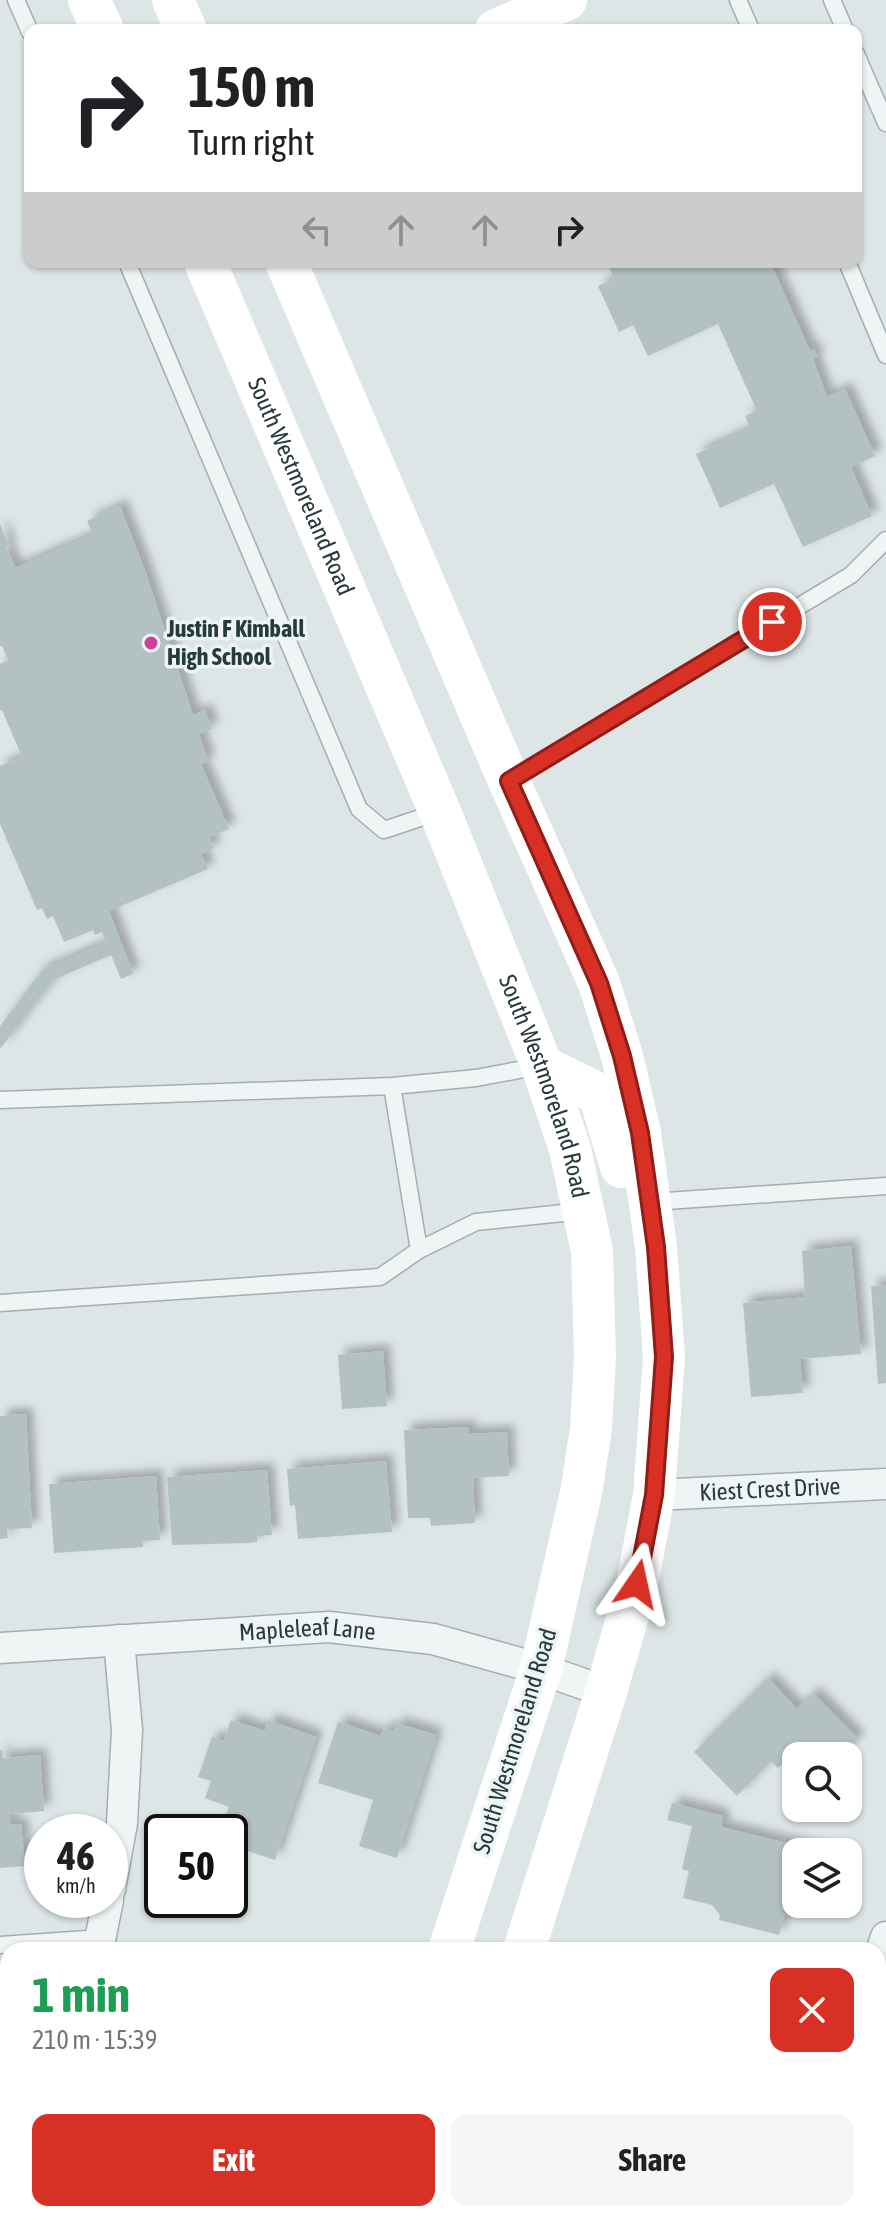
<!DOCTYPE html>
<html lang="en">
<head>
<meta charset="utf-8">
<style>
	:root { --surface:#fff; --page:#f6f6f6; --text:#202124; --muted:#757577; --accent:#d93025 }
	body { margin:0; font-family:"Asap Condensed",sans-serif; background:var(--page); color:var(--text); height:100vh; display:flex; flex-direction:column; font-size:30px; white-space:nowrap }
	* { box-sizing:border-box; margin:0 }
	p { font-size:26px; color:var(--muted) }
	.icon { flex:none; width:44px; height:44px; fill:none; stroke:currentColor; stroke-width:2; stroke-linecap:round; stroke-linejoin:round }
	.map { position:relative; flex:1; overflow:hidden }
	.sheet { position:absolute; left:0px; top:1942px; width:886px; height:280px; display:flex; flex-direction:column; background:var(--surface); border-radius:24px 24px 0 0; box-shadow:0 2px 6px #0004 }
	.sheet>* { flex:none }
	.top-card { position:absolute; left:24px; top:24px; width:838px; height:244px; border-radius:16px; box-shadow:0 2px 6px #0004; background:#fff; color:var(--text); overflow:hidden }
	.tools { position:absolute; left:782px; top:1742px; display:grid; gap:16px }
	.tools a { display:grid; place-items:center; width:80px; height:80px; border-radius:16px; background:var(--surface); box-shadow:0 2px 6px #0004; font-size:40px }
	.speed { position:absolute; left:24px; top:1814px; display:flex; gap:16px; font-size:40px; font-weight:700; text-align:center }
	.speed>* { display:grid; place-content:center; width:104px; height:104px; border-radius:50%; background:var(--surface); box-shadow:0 2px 6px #0004; line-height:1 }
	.speed small { font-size:20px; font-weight:400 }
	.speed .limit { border:4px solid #111; border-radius:12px; background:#fff; color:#111 }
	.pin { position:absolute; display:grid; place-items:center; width:68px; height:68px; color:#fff; margin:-34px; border:4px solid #fff; border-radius:50%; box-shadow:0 2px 8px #0007 }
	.me { position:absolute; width:88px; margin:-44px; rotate:11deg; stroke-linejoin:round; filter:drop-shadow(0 0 6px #0008) }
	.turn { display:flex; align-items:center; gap:28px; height:168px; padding:0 32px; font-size:36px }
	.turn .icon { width:104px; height:104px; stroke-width:2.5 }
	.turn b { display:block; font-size:56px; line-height:68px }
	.lanes { display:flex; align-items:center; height:76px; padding:0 32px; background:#0003; justify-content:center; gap:40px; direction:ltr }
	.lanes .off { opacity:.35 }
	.round { display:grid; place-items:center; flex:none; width:84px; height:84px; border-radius:16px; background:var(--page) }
	.overview { display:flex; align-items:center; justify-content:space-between; height:136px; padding:0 32px }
	h1 { font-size:48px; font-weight:700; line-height:60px; color:#1e9e55 }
	.action { display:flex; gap:16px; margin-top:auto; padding:16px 32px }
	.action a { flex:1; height:92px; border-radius:16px; background:var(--accent); color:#fff; font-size:32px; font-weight:700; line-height:92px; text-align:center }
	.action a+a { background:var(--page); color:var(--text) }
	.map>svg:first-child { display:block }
	.building { fill:#b4c1c3; filter:url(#shadow) }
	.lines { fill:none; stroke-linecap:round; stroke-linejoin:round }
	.lane-casing { stroke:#a3aeb1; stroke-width:19 }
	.street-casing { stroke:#a3aeb1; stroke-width:33 }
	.lane { stroke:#eff4f5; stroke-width:16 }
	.street { stroke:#eff4f5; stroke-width:30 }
	.secondary { stroke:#fff; stroke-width:42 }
	.route-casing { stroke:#8d1f18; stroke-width:20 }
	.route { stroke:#d93025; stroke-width:14 }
	.poi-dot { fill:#cc4299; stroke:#ecf4f4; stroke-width:3 }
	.labels { text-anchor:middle; stroke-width:7; stroke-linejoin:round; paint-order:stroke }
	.street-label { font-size:24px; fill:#273a3d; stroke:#ecf4f4 }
	.poi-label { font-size:24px; font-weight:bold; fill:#273a3d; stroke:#ecf4f4; text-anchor:start }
</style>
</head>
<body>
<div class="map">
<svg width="886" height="2222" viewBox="0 0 886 2222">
	<defs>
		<filter id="shadow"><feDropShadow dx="7" dy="-7" stdDeviation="4" flood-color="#0004"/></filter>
	</defs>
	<rect width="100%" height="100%" fill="#dde5e7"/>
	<path class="building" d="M 607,262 L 770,262 L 810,351 L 814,349 L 817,357 L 813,359 L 827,397 L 845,389 L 875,456 L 851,467 L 872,516 L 803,547 L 774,484 L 720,508 L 696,454 L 750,429 L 745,416 L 757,411 L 718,324 L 648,356 L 633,325 L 619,332 L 598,286 L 614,279 Z
		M 120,506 L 144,568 L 193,715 L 205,710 L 212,729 L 199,734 L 208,761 L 201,764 L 229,829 L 209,837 L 214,848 L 201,854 L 208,869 L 109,911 L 133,974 L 121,979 L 111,955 L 53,980 L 0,1049 L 0,1026 L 42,970 L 106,943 L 102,932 L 95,935 L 93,930 L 64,942 L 53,916 L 47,919 L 42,908 L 37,910 L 0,824 L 0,766 L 22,757 L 2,710 L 0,711 L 0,664 L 8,660 L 2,646 L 0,646 L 0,524 L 9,546 L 6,547 L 15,568 L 93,535 L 87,521 Z
		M 851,1246 L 861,1354 L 800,1359 L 803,1393 L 751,1397 L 743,1303 L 805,1297 L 802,1251 Z
		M 886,1285 L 886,1383 L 878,1384 L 871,1286 Z
		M 383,1351 L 387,1406 L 342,1409 L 338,1355 Z
		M 26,1414 L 32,1528 L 7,1529 L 8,1538 L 0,1539 L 0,1416 Z
		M 469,1427 L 469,1434 L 507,1432 L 509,1476 L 473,1478 L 475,1523 L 431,1526 L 430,1518 L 408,1518 L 404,1430 Z
		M 386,1461 L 392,1532 L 298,1539 L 295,1505 L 290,1506 L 287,1469 Z
		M 267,1470 L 272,1535 L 257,1536 L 257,1542 L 248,1543 L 172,1545 L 167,1477 Z
		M 156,1476 L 160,1540 L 143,1541 L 143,1547 L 54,1553 L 49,1484 Z
		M 768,1678 L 797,1709 L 813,1693 L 858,1739 L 841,1756 L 803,1756 L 797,1750 L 778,1768 L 771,1761 L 737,1796 L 694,1752 Z
		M 231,1720 L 265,1731 L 268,1720 L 316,1737 L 275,1860 L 230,1845 L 230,1832 L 220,1832 L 229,1807 L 205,1798 L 211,1781 L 198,1777 L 212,1737 L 224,1741 Z
		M 338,1722 L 381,1736 L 384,1728 L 394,1731 L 396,1723 L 436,1735 L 397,1858 L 359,1846 L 373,1800 L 318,1783 Z
		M 0,1750 L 2,1750 L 3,1758 L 40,1755 L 44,1811 L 10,1814 L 10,1825 L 21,1824 L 25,1866 L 0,1868 Z
		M 672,1803 L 723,1816 L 721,1827 L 819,1851 L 796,1852 L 796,1896 L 790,1894 L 779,1935 L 719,1920 L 720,1915 L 712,1905 L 683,1898 L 689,1871 L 682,1869 L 692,1826 L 667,1820 Z
		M 111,2214 L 207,2214 L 205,2219 L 200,2217 L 198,2222 L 109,2222 Z
		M 561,2214 L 590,2214 L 612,2222 L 559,2222 Z
		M 626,2214 L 697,2214 L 695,2222 L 623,2222 Z"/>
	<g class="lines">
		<defs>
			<path id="lane" d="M 16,0 L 30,32
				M 738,0 L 751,30
				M 832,0 L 845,30
				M 856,54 L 886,123
				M 127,262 L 359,809 L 384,830 L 438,812
				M 847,262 L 886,355
				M 510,780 L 851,575 L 886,540
				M 392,1086 L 419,1250
				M 0,1100 L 392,1086 L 476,1078 L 540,1066
				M 652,1202 L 886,1186
				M 0,1303 L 380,1277 L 419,1250 L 476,1222 L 582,1211
				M 0,1945 L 101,1938"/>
			<g id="street">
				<path id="s1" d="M 654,1495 L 886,1484"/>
				<path id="s2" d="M 0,1648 L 329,1627 L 433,1639 L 541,1669 L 606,1692"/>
				<path d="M 110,1889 L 122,1823 L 127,1730 L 119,1640"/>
				<path d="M 98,1950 L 108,1900"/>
				<path d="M 878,1961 L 886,1937"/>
				<path d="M 10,2222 L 13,2214"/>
				<path d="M 791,2222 L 794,2214"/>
			</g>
		</defs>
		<use href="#lane" class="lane-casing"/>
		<use href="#street" class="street-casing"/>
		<use href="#lane" class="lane"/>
		<use href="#street" class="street"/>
		<g class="secondary">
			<path d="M 89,0 L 103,30"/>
			<path d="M 173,0 L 186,30"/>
			<path d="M 496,30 L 566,0"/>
			<path id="s3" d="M 205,262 L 440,812 L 542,1066 L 570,1149 L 592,1251 L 595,1357 L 591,1428 L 582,1488 L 541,1669 L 449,1950"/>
			<path d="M 286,262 L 509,781 L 599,983 L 622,1056 L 640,1133 L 656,1247 L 664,1357 L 654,1495 L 637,1584 L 606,1692 L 524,1950"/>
			<path d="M 542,1066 L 599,1094 L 621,1167"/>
			<path d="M 360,2222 L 363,2214"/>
			<path d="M 437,2222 L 439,2214"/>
		</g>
	</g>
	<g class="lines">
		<defs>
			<path id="route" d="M 637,1584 L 654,1495 L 664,1357 L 656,1247 L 640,1133 L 622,1056 L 599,983 L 509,781 L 772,622"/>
		</defs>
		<use href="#route" class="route-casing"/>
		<use href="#route" class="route"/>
	</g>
	<circle class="poi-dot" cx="151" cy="643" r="8"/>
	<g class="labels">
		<g class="street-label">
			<text dy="8" stroke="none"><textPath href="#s3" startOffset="244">South Westmoreland Road</textPath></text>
			<text dy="8" stroke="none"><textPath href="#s3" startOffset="892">South Westmoreland Road</textPath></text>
			<text dy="8" stroke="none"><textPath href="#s1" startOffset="116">Kiest Crest Drive</textPath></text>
			<text dy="8" stroke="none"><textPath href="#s2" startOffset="308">Mapleleaf Lane</textPath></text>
			<text transform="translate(515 1741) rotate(-73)" y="8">South Westmoreland Road</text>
		</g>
		<g class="poi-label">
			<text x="167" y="637">Justin F Kimball<tspan x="167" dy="28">High School</tspan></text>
		</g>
	</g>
</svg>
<div class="tools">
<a><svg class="icon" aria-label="search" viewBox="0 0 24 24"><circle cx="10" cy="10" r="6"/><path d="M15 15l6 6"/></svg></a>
<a><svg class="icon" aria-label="layers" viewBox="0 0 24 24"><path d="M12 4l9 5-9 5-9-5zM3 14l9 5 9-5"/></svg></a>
</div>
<div class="speed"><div>46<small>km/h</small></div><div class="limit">50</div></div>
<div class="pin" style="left:772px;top:622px;background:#d93025"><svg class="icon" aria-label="arrive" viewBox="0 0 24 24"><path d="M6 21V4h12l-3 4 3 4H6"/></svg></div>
<svg class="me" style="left:637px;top:1584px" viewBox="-20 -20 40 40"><path d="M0-17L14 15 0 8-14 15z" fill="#d93025" stroke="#fff" stroke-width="4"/></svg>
<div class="top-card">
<div class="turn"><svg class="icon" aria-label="right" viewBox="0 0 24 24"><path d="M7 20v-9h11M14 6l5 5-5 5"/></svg><div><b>150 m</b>Turn right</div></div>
<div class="lanes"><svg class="icon off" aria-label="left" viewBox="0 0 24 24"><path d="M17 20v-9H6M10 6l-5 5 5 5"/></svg><svg class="icon off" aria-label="ahead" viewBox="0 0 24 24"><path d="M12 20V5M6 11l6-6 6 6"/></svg><svg class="icon off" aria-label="ahead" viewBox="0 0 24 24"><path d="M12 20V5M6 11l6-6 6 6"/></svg><svg class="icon" aria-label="right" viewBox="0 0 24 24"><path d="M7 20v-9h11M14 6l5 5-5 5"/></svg></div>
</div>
<section class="sheet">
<div class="overview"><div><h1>1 min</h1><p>210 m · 15:39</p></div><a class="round" style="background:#d93025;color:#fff"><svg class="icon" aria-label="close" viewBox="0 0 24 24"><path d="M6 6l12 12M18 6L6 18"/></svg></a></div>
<div class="action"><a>Exit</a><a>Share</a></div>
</section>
</div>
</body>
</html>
